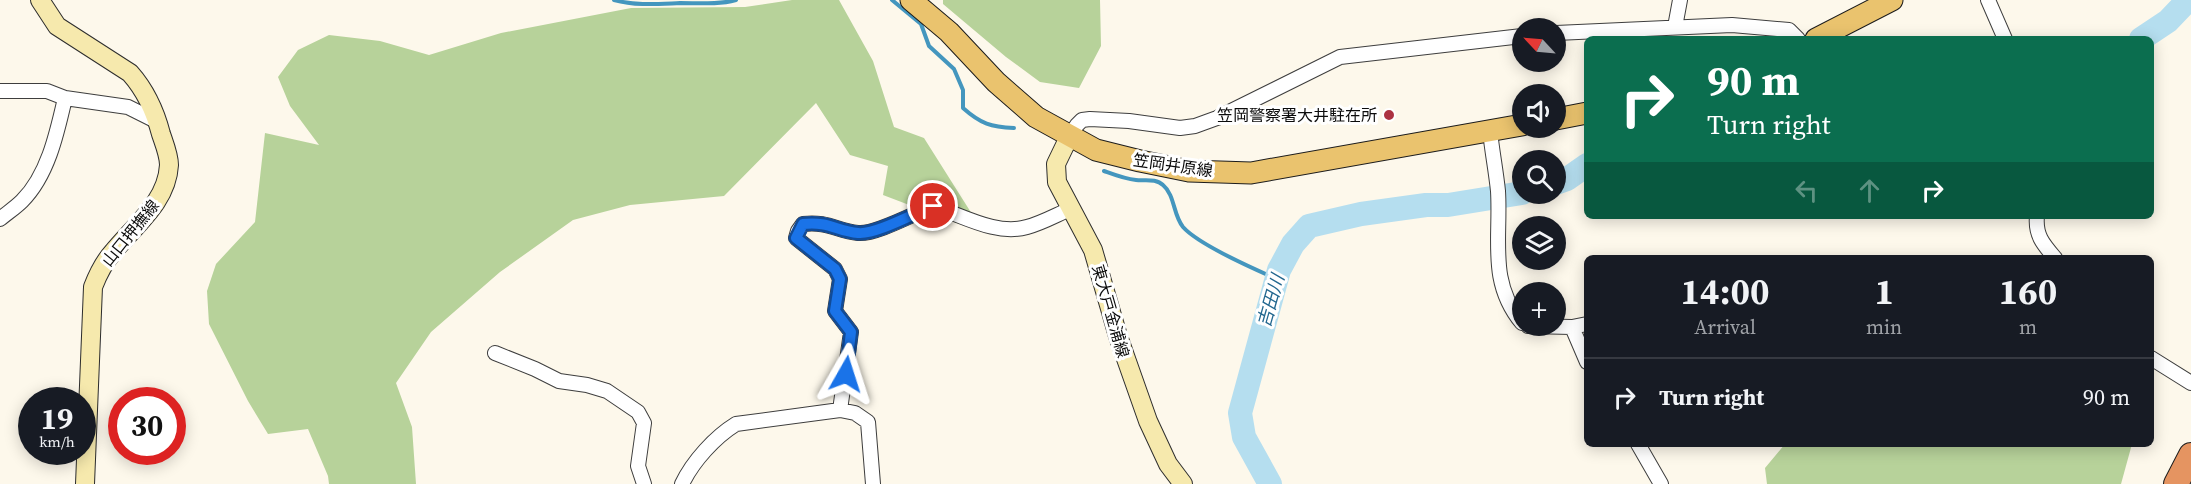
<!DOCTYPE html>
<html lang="en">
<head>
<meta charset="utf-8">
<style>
	:root { --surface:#171b24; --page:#20242c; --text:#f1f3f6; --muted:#9ea1a6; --line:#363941 }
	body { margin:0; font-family:"Source Serif 4","Noto Sans JP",serif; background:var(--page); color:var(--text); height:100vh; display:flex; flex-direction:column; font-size:22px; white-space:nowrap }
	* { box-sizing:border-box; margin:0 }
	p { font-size:20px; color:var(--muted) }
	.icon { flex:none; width:33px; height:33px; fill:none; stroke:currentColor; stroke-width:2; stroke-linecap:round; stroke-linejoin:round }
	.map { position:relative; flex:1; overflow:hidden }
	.details { position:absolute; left:1584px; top:255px; width:570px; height:192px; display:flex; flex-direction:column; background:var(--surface); border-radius:9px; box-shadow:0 3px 15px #0003 }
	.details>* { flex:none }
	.banner { position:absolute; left:1584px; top:36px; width:570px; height:183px; border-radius:9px; box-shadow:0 3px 15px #0003; background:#0b6e4f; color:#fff; overflow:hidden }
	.needle { width:39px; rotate:296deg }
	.buttons { position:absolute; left:1512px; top:18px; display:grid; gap:12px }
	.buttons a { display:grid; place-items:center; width:54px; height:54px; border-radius:50%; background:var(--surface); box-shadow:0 3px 15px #0003; font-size:30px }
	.speed { position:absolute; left:18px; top:387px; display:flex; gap:12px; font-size:30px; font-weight:700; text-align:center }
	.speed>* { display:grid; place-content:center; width:78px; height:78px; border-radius:50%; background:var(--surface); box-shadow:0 3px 15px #0003; line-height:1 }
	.speed small { font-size:15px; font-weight:400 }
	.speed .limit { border:9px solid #d22; background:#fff; color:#111 }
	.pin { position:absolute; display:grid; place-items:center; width:51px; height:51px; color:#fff; margin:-26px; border:3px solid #fff; border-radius:50%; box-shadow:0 2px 6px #0007 }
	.me { position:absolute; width:66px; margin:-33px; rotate:6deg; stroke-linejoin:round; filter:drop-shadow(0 0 4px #0008) }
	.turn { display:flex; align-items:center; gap:21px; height:126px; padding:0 24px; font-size:27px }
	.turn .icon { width:78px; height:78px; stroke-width:2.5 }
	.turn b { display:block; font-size:42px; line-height:51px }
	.lanes { display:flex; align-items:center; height:57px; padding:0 24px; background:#0003; justify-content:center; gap:30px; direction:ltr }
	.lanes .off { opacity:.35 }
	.eta { display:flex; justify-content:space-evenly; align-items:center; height:102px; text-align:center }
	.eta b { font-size:36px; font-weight:700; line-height:42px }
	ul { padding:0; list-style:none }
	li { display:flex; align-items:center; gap:18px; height:78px; padding:0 24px; border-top:2px solid var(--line) }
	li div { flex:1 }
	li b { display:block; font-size:22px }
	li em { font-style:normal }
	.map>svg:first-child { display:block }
	.forest { fill:#b7d29a }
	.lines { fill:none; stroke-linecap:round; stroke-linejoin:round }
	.stream { stroke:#4496be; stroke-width:4 }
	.river { stroke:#b5deef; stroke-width:24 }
	.street-casing { stroke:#3e3e3e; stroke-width:16 }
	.secondary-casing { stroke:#2d2d2d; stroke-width:20 }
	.primary-casing { stroke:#1c1c1c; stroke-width:23 }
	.highway-casing { stroke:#1c1c1c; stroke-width:26 }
	.street { stroke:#fff; stroke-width:14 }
	.secondary { stroke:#f6e9ad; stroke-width:18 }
	.primary { stroke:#eac36e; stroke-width:21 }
	.highway { stroke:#e59461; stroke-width:24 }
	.route-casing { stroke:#114b97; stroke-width:15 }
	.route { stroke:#1a73e8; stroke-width:10 }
	.poi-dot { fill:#ac3241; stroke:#fff; stroke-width:2 }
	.labels { text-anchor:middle; stroke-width:6; stroke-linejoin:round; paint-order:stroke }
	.poi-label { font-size:16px; fill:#0b0b0b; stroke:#fff; text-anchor:end }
	.street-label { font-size:16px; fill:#0b0b0b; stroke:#fff }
	.water-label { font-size:18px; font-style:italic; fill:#22678f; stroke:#fff }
</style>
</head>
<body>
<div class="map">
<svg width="2191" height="484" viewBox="0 0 2191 484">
	<rect width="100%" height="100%" fill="#fdf8eb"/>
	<path class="forest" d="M 792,0 L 839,0 L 873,61 L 894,127 L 924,138 L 977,222 L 959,224 L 883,195 L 888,166 L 850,155 L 816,103 L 724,196 L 630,205 L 573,220 L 500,272 L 431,332 L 396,383 L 412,427 L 416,484 L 329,484 L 328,476 L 308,429 L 268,434 L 248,401 L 209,324 L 207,291 L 216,264 L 255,222 L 265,133 L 319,145 L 290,106 L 278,77 L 298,50 L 329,35 L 380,41 L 429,55 L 501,33 L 631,8 L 745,7 Z
		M 943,0 L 1100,0 L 1101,46 L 1079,88 L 1040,82 L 1006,57 L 943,4 Z
		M 1785,444 L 2132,444 L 2121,484 L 1767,484 L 1765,468 Z"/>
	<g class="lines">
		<path class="stream" d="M 614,0 C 636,6 657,4 680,3 C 698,3 718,5 736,0
			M 892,0 L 921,24 L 929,46 L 954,69 L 963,90 L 963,108 C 981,124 991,127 1014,128
			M 1104,171 C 1115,175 1125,179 1136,180 C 1145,181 1156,178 1163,185 C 1175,195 1173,215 1183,227 C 1198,244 1254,269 1277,279"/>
		<path class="river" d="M 2141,39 L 2168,21 L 2188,0
			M 1556,183 L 1567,179 L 1587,165
			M 1270,484 L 1244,437 L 1240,413 L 1279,270 L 1293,244 L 1309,226 L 1361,214 L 1426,205 L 1448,205 L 1522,193"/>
		<defs>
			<path id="street" d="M 1988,0 L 2005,39
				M 1675,27 L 1680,0
				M 1556,33 L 1732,25 L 1789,30 L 1798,39
				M 0,91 L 47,91 L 65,98
				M 1490,131 C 1492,151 1496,171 1498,191 C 1501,239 1488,282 1522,323
				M 1069,137 L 1077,125 L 1082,120 L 1090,119 L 1129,121 L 1180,128 L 1195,126 L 1217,118 L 1340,57 L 1522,36
				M 2037,216 C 2035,235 2043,244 2055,258
				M 0,219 C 7,213 15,208 22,201 C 48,175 57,133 65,98 L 128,107 L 158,122
				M 1528,326 L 1572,327 L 1587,324
				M 1572,327 L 1587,362
				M 495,353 L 535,369 L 559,381 L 587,385 L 607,391 L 638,412 L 644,423 L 638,466 L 644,484
				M 2151,358 L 2191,383
				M 840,410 L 851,332 L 835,311 L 840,279 L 835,269 L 796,238 L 798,231 L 803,224 C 828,221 837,231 858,233 C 875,235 915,213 933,206 C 962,215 996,236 1027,227 C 1042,223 1056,215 1070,209
				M 1638,444 L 1661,484
				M 682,484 C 693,461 715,437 736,424 L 840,410 L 855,413 L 868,422 L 873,484"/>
			<path id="secondary" d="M 40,0 L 57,26 L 130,73 C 146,91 155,111 161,134 C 164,143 169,155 169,165 C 167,202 135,225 113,252 C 104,262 98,274 93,287 L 85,484
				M 1069,137 L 1056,164 L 1057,182 L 1093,250 L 1118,336 L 1148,421 L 1168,464 L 1183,484"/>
			<path id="primary" d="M 911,0 L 949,32 L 996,82 L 1036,117 L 1096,150 L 1140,161 L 1189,171 L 1251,173 L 1522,125
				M 1816,39 L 1892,0
				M 1556,119 L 1587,113"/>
			<path id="highway" d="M 2176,484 L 2191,455"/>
		</defs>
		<use href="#street" class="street-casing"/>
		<use href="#secondary" class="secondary-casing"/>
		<use href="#primary" class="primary-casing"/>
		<use href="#highway" class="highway-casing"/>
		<use href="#street" class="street"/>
		<use href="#secondary" class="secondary"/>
		<use href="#primary" class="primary"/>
		<use href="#highway" class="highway"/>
	</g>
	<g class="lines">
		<defs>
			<path id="route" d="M 846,374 L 851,332 L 835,311 L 840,279 L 835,269 L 796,238 L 803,224 C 828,221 837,231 858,233 C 875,235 915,213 933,206"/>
		</defs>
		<use href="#route" class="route-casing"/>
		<use href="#route" class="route"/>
	</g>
	<circle class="poi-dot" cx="1389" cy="115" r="6"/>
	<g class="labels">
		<g class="poi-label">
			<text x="1377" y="121">笠岡警察署大井駐在所</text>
		</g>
		<g class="street-label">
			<text transform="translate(1173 165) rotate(8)" y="6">笠岡井原線</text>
			<text transform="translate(130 233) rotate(-51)" y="6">山口押撫線</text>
			<text transform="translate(1111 311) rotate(74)" y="6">東大戸金浦線</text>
		</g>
		<g class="water-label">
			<text transform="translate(1271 301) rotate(-74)" y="6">吉田川</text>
		</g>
	</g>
</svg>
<div class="buttons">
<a><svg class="needle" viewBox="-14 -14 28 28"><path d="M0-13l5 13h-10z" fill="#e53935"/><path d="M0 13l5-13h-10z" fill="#9ea1a6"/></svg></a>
<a><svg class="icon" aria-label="sound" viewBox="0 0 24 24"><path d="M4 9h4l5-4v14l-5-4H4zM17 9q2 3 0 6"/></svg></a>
<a><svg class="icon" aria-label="search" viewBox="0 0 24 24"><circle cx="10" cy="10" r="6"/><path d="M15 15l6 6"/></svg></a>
<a><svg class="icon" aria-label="layers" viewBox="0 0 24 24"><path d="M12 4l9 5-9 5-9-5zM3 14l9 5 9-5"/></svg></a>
<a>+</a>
</div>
<div class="speed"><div>19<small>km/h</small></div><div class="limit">30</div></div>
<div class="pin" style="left:933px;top:206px;background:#d93025"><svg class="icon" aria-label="arrive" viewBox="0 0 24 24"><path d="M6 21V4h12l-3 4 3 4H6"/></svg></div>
<svg class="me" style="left:846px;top:374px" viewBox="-20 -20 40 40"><path d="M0-17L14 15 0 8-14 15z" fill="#1a73e8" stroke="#fff" stroke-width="4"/></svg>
<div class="banner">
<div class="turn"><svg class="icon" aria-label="right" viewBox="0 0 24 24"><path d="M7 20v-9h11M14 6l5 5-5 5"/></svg><div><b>90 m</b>Turn right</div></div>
<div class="lanes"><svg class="icon off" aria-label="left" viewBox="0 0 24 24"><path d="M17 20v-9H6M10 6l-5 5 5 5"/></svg><svg class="icon off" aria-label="ahead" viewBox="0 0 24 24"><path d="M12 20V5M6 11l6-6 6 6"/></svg><svg class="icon" aria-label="right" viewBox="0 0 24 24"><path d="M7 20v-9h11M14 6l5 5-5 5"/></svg></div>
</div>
<section class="details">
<div class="eta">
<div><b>14:00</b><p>Arrival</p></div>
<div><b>1</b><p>min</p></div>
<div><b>160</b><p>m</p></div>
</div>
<ul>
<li><svg class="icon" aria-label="right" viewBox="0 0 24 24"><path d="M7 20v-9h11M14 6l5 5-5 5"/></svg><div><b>Turn right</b></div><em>90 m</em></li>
</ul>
</section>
</div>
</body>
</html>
